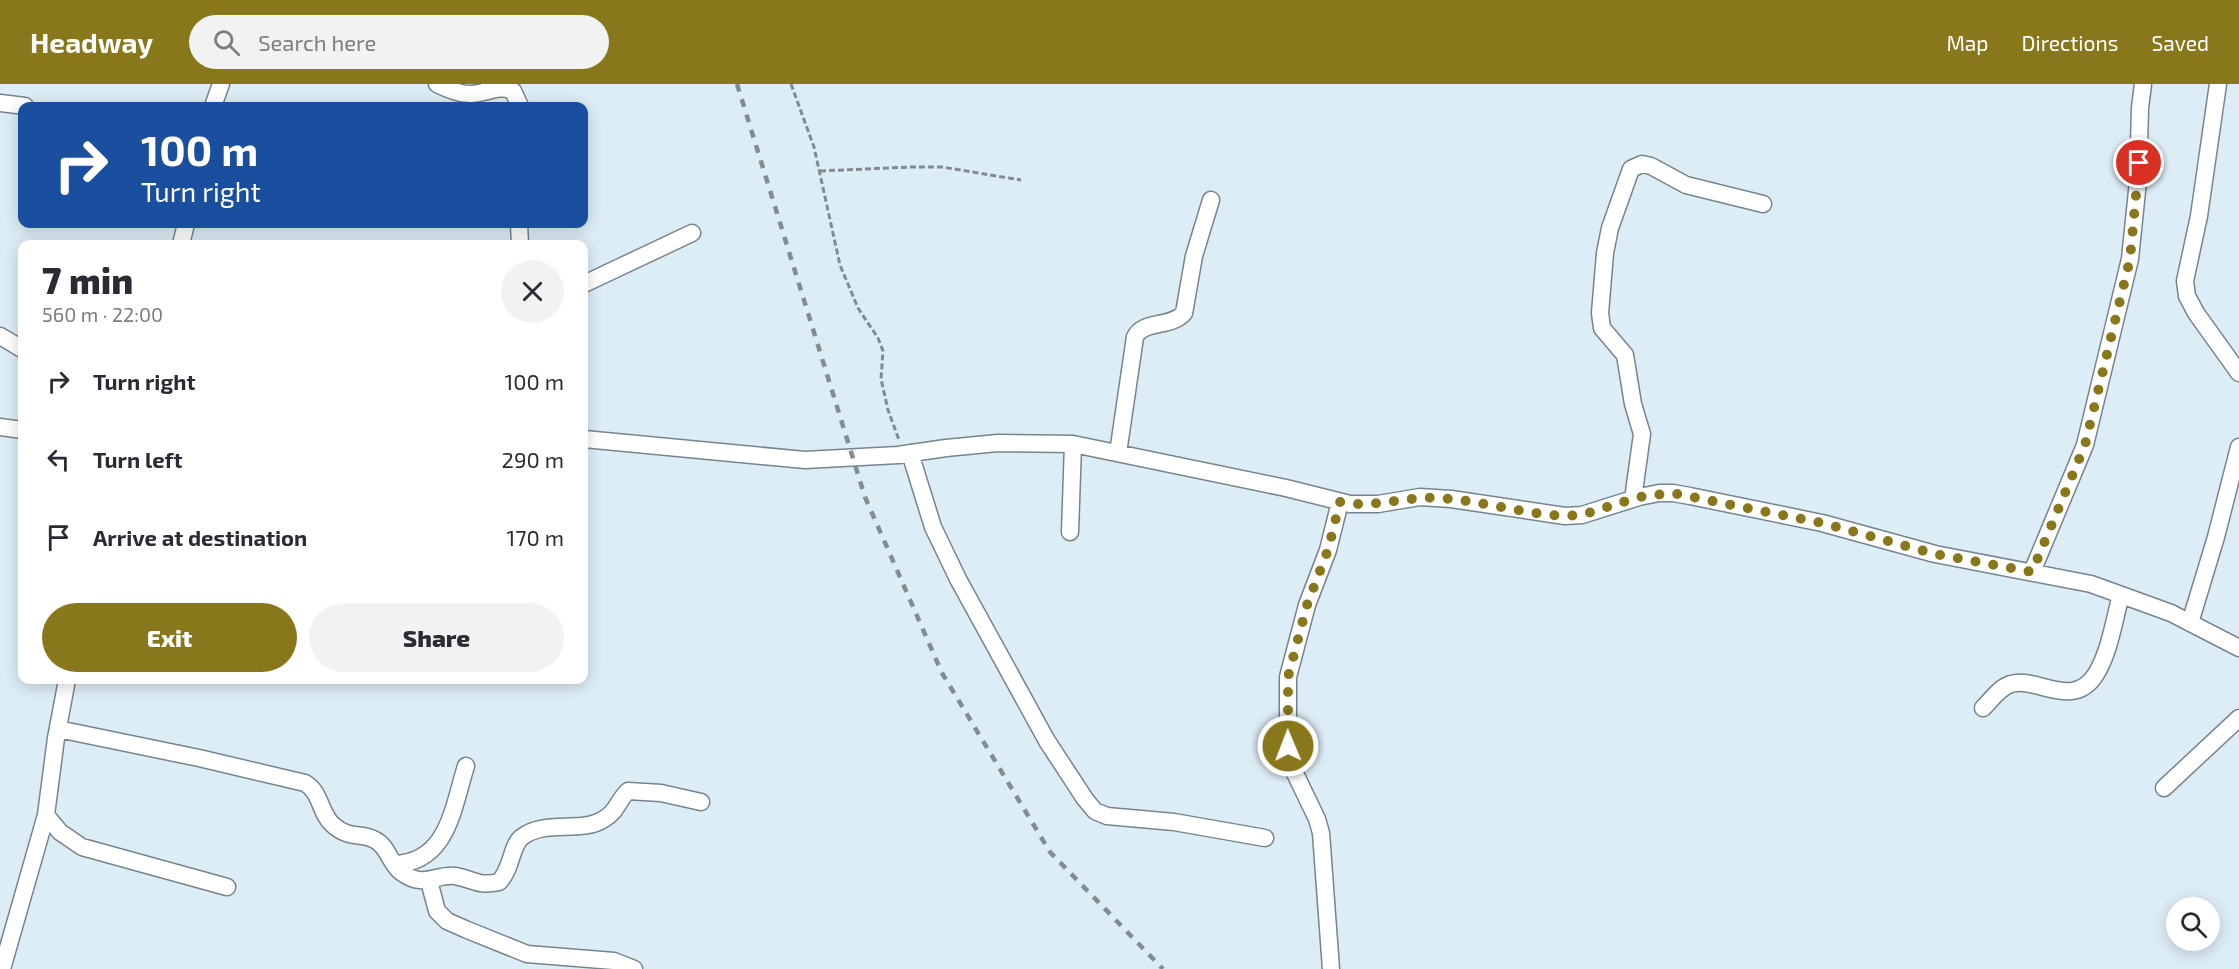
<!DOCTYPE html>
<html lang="en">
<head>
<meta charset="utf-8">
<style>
	:root { --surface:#fff; --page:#f2f2f3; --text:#2b2b33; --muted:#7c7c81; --accent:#89771c }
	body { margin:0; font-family:"Exo 2",sans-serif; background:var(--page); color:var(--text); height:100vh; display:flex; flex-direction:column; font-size:22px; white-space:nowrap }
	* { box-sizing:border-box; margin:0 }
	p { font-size:20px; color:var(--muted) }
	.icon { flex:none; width:33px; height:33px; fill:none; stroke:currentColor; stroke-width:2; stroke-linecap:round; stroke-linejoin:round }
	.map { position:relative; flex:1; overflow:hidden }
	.sheet { position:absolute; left:18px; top:156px; width:570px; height:444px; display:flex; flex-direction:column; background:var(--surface); border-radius:12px; box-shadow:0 3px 15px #0003 }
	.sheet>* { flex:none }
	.top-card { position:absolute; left:18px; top:18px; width:570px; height:126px; border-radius:12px; box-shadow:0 3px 15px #0003; background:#1a4fa0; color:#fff; overflow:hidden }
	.buttons { position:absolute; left:2166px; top:813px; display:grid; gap:12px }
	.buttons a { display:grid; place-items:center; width:54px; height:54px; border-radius:50%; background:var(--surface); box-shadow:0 3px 15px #0003; font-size:30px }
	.pin { position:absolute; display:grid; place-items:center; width:51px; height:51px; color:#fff; margin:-26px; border:3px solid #fff; border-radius:50%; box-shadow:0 2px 6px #0007 }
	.me { position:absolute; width:66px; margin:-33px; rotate:359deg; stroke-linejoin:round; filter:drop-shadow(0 0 4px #0008) }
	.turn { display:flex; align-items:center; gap:21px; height:126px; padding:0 24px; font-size:27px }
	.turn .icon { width:78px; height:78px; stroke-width:2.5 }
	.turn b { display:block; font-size:42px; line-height:51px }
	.round { display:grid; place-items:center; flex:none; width:63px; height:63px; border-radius:32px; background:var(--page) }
	.headline { display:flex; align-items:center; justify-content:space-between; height:102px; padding:0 24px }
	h1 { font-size:36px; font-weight:800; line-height:45px }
	.cta { display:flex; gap:12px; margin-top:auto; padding:12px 24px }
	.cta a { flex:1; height:69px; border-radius:36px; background:var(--accent); color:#fff; font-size:24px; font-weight:800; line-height:69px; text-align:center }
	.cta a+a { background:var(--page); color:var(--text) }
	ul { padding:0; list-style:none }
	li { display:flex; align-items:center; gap:18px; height:78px; padding:0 24px }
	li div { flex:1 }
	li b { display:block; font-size:22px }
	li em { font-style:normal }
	header { display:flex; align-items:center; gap:36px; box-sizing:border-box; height:84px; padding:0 30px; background:var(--accent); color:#fff }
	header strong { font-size:28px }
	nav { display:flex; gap:33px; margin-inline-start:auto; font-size:21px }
	.search { width:420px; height:54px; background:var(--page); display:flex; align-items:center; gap:15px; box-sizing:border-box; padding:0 21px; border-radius:33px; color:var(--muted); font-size:22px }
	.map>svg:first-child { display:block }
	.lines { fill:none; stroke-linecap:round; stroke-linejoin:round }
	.minor-casing { stroke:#76848d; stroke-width:19 }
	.path { stroke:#818c92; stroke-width:3; stroke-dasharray:6 3; stroke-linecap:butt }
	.minor { stroke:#fff; stroke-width:16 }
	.rail { stroke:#828d93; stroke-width:4.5; stroke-dasharray:8 8; stroke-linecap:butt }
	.route { stroke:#89771c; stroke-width:10; stroke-dasharray:0 18 }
</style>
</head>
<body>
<header>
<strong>Headway</strong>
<div class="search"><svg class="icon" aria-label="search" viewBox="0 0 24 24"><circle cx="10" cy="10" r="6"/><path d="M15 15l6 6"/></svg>Search here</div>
<nav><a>Map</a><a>Directions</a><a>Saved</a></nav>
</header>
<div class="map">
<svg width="2239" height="885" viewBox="0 0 2239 885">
	<rect width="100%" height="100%" fill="#ddedf6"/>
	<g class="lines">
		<defs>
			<path id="minor" d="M 437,0 C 447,5 458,10 470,10 C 485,10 499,0 513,7 L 520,22
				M 2218,0 L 2199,132 L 2185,197 L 2187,212 L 2196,229 L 2239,289
				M 0,19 L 25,22
				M 213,22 L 221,0
				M 519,140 L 520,160
				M 181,160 L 186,140
				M 584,200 L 692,149
				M 0,252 L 22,265
				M 0,343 L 22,346
				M 584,355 L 805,376 L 898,371 L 946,364 L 998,359 L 1073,360 L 1286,404 L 1350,420 L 1378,420 L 1420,413 L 1451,415 L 1565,432 L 1582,431 L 1639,413 L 1659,409 L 1673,409 L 1690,412 L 1822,439 L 1935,470 L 2091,500 L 2171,529 L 2239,564
				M 910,369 L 933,443 L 958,495 L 1047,657 L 1085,715 L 1095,727 L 1107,732 L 1174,738 L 1265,754
				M 1118,369 L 1135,253 C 1143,236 1171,244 1184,229 L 1194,172 L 1211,116
				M 1633,415 L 1642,350 L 1633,320 L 1625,271 L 1602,244 L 1600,229 L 1605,169 L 1610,144 L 1631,85 L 1642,80 L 1651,82 L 1686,101 L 1763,120
				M 1070,448 L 1073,360
				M 2032,488 L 2085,361 L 2130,175 L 2138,97 L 2140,24 L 2143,0
				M 2190,539 L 2216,453 L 2239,363
				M 1983,624 C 1991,616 2000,603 2011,600 C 2037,592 2073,627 2096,590 C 2110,567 2114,536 2121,511
				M 58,645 L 199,674 L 305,699 C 321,708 320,730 333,741 C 350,756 361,748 375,756 C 388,762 390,780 401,788 C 424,805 435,790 455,792 C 474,795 477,803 499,798 C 512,785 511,761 522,753 C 545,735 581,750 604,735 C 616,729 619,715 628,707 L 661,709 L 701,718
				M 2164,704 L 2239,634
				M 46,731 L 60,748 L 82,763 L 227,803
				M 394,780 C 448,779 453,723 466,682
				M 429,797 L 437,827 L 447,837 L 465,845 L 527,870 L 614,877 L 634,885
				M 2,885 L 46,731 L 56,654 L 67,596
				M 1331,885 L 1321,749 L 1317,735 L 1291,681 L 1288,662 L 1288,593 L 1307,521 L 1328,466 L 1340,418"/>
		</defs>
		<use href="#minor" class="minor-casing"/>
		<path class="path" d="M 791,0 L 814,63 L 840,181 L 858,224 L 878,254 L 883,267 L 881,295 L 888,326 L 899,356
			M 820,87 L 910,83 L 942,83 L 1021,96"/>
		<use href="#minor" class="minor"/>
		<path class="rail" d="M 737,0 L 865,413 L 942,589 L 1050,768 L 1163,885"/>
	</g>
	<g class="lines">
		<path class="route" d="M 1288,662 L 1288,593 L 1307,521 L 1328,466 L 1340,418 C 1372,425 1405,412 1437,414 C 1480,416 1522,430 1565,432 L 1582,431 L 1639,413 L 1672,409 L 1822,439 L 1935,470 L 2032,488 L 2085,361 L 2130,175 L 2139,79"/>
	</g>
</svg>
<div class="buttons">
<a><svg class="icon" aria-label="search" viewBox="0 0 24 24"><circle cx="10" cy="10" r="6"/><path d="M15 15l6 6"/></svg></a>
</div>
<div class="pin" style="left:2139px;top:79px;background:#d93025"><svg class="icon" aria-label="arrive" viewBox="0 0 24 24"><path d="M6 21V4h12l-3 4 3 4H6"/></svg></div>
<svg class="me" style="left:1288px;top:662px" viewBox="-20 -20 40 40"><circle r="17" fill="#89771c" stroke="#fff" stroke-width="3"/><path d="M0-11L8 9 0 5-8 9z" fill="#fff"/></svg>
<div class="top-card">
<div class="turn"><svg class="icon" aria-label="right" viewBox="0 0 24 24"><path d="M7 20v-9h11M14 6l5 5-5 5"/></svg><div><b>100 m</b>Turn right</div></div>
</div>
<section class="sheet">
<div class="headline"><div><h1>7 min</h1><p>560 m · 22:00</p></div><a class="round"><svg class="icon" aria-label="close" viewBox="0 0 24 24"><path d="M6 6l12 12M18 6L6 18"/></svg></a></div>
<ul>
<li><svg class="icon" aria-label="right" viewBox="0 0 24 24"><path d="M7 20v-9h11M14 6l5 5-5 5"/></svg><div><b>Turn right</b></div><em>100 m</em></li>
<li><svg class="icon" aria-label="left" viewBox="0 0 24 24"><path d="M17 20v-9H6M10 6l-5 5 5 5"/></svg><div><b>Turn left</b></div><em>290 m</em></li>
<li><svg class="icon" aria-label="arrive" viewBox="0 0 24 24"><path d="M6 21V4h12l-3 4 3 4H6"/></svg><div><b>Arrive at destination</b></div><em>170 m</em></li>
</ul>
<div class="cta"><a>Exit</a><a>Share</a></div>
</section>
</div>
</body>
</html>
